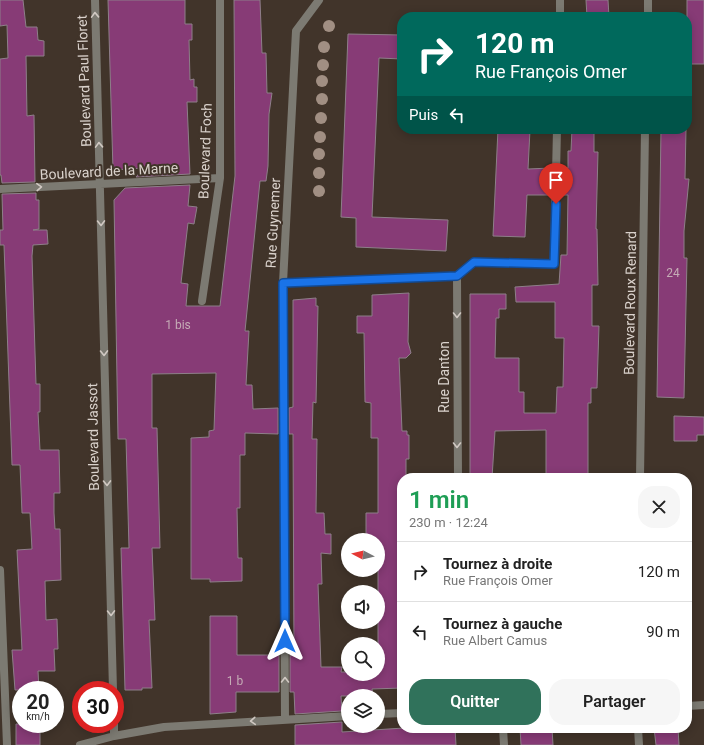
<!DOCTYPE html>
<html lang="fr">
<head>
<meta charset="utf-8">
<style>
	:root { --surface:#fff; --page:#f6f6f6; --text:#222; --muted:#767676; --line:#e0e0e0; --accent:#30725b }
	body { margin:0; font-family:Roboto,sans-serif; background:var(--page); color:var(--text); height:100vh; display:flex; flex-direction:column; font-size:15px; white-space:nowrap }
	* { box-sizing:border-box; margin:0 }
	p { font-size:13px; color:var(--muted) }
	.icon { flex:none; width:22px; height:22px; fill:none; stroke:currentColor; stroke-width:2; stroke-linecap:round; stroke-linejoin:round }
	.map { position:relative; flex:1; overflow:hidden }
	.side { position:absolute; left:397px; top:473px; width:295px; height:260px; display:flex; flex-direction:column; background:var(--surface); border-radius:16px; box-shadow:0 2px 10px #0003 }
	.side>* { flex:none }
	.guide { position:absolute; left:397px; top:12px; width:295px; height:122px; border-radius:16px; box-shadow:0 2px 10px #0003; background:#00695c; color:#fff; overflow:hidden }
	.needle { width:26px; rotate:277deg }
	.buttons { position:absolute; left:341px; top:533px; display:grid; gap:8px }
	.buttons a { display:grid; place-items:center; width:44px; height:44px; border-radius:50%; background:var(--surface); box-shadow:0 2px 10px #0003; font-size:20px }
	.speed { position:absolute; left:12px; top:681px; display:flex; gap:8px; font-size:20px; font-weight:700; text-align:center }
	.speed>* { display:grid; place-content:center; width:52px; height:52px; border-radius:50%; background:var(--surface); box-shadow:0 2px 10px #0003; line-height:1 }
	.speed small { font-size:10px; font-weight:400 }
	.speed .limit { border:6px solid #d22; background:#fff; color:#111 }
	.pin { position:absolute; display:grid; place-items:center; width:34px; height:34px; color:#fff; margin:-41px -17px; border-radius:50% 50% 50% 0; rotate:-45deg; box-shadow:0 0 4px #0007 }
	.pin .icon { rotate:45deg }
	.me { position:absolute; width:44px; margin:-22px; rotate:0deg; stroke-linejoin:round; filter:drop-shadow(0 0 3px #0008) }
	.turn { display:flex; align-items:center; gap:14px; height:84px; padding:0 12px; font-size:18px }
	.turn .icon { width:52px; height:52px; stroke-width:2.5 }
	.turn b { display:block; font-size:28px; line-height:34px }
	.then { display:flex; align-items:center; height:38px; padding:0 12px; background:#0003; gap:8px; font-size:15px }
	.round { display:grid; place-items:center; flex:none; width:42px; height:42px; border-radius:16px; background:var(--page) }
	.head { display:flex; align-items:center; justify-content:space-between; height:68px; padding:0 12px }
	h1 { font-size:24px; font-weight:600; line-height:30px; color:#1e9e55 }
	.cta { display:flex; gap:8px; margin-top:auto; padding:8px 12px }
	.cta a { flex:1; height:46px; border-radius:16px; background:var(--accent); color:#fff; font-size:16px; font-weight:600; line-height:46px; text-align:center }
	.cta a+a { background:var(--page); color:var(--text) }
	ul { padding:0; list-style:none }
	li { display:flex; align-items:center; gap:12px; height:60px; padding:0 12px; border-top:1px solid var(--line) }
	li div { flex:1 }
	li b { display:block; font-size:15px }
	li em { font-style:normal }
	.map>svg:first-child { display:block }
	.building { fill:#873b76; stroke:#8e7f89 }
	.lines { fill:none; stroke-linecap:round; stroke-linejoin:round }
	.street { stroke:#7c7a72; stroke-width:8 }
	.tree { fill:#a18f83 }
	.oneway { stroke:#d1c9c3 }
	.route-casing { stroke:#114b97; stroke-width:10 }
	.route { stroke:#1a73e8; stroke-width:7 }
	.labels { text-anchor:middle; stroke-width:4; stroke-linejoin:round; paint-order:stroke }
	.number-label { font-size:12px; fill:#c5acb6 }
	.street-label { font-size:14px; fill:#dad2cc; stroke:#41342a }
</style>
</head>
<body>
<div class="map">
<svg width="704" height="745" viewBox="0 0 704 745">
	<rect width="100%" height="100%" fill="#41342a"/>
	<path class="building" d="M 0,0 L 23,0 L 26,27 L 37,27 L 38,40 L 44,41 L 44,56 L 26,56 L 27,116 L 34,115 L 35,182 L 2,183 L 1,175 L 0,175 L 0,59 L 8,58 L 7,25 L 0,26 Z
		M 108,0 L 185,0 L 185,24 L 192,24 L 192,40 L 189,40 L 190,80 L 194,79 L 194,87 L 197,87 L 197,102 L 187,102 L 190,174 L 136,177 L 144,168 L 113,170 Z
		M 234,0 L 260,0 L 262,53 L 266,53 L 267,93 L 272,93 L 269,114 L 268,166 L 266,181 L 260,181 L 245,331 L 249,331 L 246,385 L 252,385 L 253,409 L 278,408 L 278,434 L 245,433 L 245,455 L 240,455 L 240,508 L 237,508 L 238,558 L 242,558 L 242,581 L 210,582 L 210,579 L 191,579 L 191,438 L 209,437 L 209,431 L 214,430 L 216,373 L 152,374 L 152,428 L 157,428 L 160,548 L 152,548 L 155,620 L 149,620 L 152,688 L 142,688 L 142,690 L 125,690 L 121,548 L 129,548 L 126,439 L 118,439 L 114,200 L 125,188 L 190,185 L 188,206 L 197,207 L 194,224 L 188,223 L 181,283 L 188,284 L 186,306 L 220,306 L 235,176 Z
		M 586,0 L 608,0 L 609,17 L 587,17 Z
		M 687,0 L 704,0 L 704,64 L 687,64 Z
		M 348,34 L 402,35 L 402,59 L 379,58 L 372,217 L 448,220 L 446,251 L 356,247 L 356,218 L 341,217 Z
		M 498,129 L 530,130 L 528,169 L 551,168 L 550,195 L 527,195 L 525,237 L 493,236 Z
		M 572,129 L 594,129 L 594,152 L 598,152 L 596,229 L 597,229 L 598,285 L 592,285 L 592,326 L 599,326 L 597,388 L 591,388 L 591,403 L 588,403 L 588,478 L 546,478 L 546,430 L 495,431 L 492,478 L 470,478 L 470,294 L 506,294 L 506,309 L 499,309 L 499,318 L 496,318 L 495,358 L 519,358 L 519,392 L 524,392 L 524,413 L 556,413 L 557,387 L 563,387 L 564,338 L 555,338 L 555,302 L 516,302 L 515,287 L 559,284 L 561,255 L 567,255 L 568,195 L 561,195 L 562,168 L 568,168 L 568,151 L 571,151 Z
		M 661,129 L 686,129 L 685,179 L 689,179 L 684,231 L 684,258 L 687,258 L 684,398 L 657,397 Z
		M 36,193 L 36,200 L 39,200 L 39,229 L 33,230 L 47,230 L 48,244 L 33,245 L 32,256 L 36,384 L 40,384 L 40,412 L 38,412 L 40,450 L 59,450 L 60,493 L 54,493 L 54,513 L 55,529 L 60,529 L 61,580 L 45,581 L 46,620 L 57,619 L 58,649 L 54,649 L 55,671 L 38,671 L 39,690 L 15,690 L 12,650 L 22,650 L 17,550 L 32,549 L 30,513 L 22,513 L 20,465 L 12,465 L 4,245 L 0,245 L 0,230 L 3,230 L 2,194 Z
		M 409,293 L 408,342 L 411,353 L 406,358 L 399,358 L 402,431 L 407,431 L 407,435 L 409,435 L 409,459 L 406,459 L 406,478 L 402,478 L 402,517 L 400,517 L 402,556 L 402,688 L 372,689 L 373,696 L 341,696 L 342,711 L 295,714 L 294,692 L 290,692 L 290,655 L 294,656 L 293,434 L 289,434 L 289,408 L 293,407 L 293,300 L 316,298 L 316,306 L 318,306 L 316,403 L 313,402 L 312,439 L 317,439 L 316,513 L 324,513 L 325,534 L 331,534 L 331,554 L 321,553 L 322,584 L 318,584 L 321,667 L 342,667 L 341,672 L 348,672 L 348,674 L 378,674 L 378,540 L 366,540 L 366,513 L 378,513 L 378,438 L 371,438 L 371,403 L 365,402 L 364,333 L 357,333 L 357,316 L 372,316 L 372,295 Z
		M 674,416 L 704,417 L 704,435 L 697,435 L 697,441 L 674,441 Z
		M 210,616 L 237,616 L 237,655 L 279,655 L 279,692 L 236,692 L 236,712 L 210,714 Z
		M 342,722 L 342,732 L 404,728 L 455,728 L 456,745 L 295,745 L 295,725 Z
		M 16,724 L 40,724 L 40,745 L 16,745 Z
		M 520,728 L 552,728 L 553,745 L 521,745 Z
		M 654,728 L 678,728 L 679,745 L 656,745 Z"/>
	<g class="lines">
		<path class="street" d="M 95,0 L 113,690
			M 560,17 L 560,0
			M 648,17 L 648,0
			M 0,189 L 220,178
			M 457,276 L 458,478
			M 283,283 L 457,276 L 474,262 L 554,264 L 557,129
			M 202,301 L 220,178 L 220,0
			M 640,478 L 645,129
			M 0,570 L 7,745
			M 687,706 L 704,705
			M 378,714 L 402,713
			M 285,719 L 283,283 L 296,31 L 319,0
			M 114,724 L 114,736
			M 503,728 L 504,745
			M 638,728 L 639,745
			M 80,745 L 114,736 L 164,727 L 348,716"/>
	</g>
	<g class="tree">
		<circle cx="329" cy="26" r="6"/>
		<circle cx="324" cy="47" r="6"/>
		<circle cx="323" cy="65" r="6"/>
		<circle cx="322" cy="81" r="6"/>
		<circle cx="322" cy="99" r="6"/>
		<circle cx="321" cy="118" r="6"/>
		<circle cx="320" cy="137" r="6"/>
		<circle cx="319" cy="154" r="6"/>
		<circle cx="319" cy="173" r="6"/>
		<circle cx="319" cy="191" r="6"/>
	</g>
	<defs><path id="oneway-chevron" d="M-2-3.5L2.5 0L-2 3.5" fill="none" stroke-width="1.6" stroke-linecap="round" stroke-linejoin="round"/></defs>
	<g class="oneway">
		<use href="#oneway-chevron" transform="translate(95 15) rotate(-92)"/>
		<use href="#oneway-chevron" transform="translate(99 145) rotate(-92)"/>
		<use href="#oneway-chevron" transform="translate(39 187) rotate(-3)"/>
		<use href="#oneway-chevron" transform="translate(101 223) rotate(89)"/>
		<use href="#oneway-chevron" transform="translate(457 315) rotate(90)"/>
		<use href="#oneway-chevron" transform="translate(104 353) rotate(89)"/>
		<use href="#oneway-chevron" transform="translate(457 445) rotate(90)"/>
		<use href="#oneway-chevron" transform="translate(107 483) rotate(89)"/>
		<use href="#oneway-chevron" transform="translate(111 613) rotate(89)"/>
		<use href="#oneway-chevron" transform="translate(285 680) rotate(-90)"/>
		<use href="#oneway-chevron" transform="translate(253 721) rotate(176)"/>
	</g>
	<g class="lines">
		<defs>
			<path id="route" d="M 285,641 L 283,283 L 457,276 L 474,262 L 554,264 L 556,204"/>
		</defs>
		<use href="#route" class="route-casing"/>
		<use href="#route" class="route"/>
	</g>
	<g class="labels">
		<g class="number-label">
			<text x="673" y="277">24</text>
			<text x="178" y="329">1 bis</text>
			<text x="235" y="685">1 b</text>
		</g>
		<g class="street-label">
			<text transform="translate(84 81) rotate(-92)" y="5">Boulevard Paul Floret</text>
			<text transform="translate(205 151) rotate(-88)" y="5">Boulevard Foch</text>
			<text transform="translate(109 171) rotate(-3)" y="5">Boulevard de la Marne</text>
			<text transform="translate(273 223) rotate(-87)" y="5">Rue Guynemer</text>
			<text transform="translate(630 303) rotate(-89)" y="5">Boulevard Roux Renard</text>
			<text transform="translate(444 377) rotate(-90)" y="5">Rue Danton</text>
			<text transform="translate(93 437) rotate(-91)" y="5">Boulevard Jassot</text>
		</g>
	</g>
</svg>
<div class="buttons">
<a><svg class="needle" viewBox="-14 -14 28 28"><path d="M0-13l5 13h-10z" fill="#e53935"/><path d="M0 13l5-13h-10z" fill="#767676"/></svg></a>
<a><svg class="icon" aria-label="sound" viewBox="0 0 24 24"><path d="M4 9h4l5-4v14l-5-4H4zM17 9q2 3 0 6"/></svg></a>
<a><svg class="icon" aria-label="search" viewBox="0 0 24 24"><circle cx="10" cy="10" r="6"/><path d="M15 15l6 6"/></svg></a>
<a><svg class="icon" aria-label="layers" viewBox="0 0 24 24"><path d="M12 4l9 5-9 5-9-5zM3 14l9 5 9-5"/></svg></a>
</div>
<div class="speed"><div>20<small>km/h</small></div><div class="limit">30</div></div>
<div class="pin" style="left:556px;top:204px;background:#d93025"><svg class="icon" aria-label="arrive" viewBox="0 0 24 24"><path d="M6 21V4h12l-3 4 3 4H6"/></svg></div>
<svg class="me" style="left:285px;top:641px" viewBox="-20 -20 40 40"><path d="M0-17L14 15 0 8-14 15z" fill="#1a73e8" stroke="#fff" stroke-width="4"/></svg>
<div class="guide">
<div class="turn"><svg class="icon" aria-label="right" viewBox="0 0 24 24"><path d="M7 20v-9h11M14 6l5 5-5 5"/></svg><div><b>120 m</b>Rue François Omer</div></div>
<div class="then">Puis<svg class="icon" aria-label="left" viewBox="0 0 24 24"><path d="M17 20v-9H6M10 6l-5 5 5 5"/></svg></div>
</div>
<section class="side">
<div class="head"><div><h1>1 min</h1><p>230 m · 12:24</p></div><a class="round"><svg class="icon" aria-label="close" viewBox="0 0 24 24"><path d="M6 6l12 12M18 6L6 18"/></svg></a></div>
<ul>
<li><svg class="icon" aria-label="right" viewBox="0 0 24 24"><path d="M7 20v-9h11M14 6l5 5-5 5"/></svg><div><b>Tournez à droite</b><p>Rue François Omer</p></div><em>120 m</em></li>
<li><svg class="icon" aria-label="left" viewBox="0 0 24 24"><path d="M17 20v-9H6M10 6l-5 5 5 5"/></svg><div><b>Tournez à gauche</b><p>Rue Albert Camus</p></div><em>90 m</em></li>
</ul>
<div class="cta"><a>Quitter</a><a>Partager</a></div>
</section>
</div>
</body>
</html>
